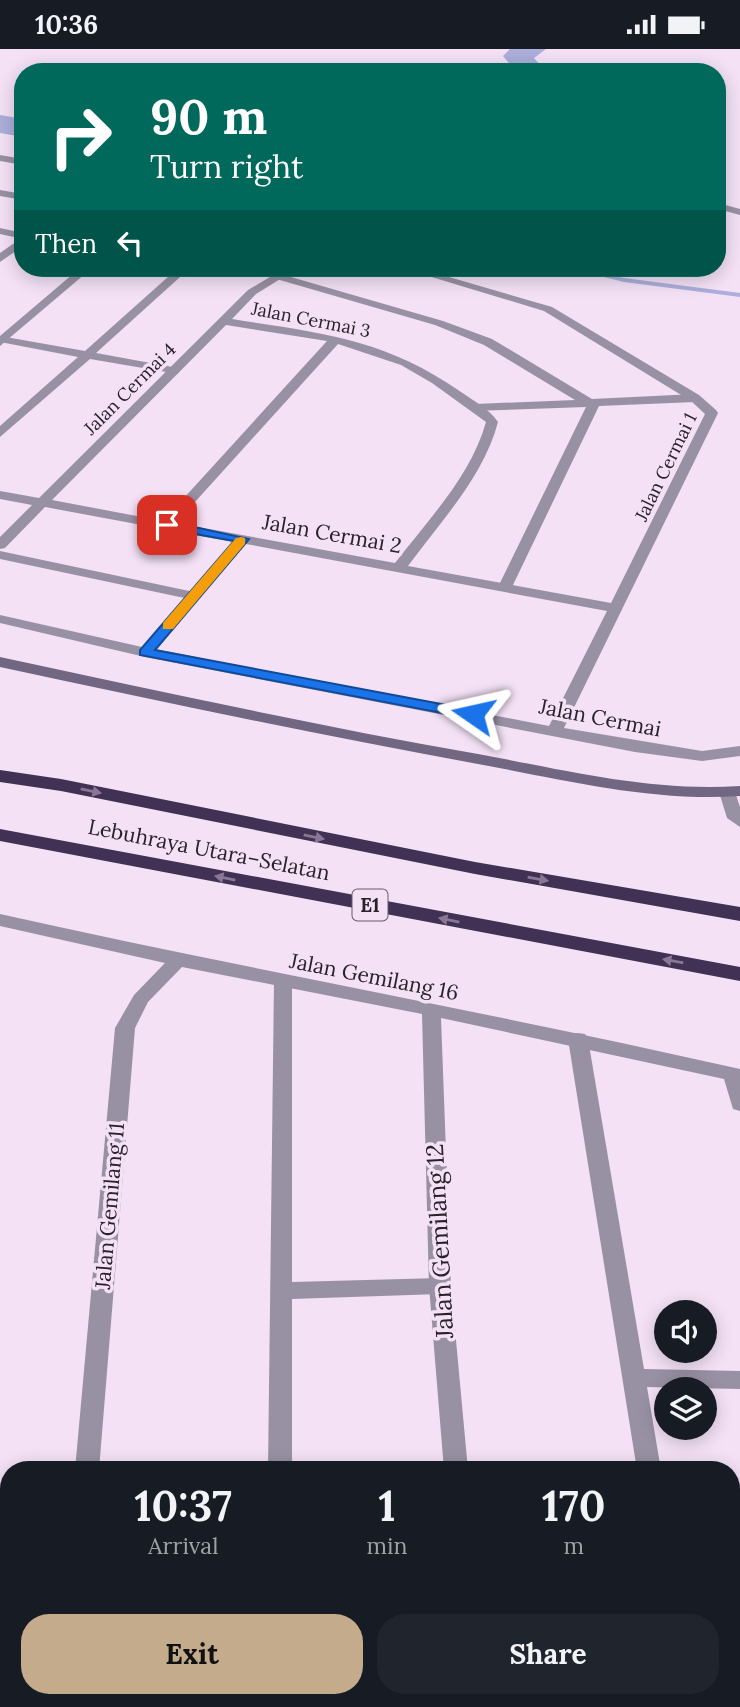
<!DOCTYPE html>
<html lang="en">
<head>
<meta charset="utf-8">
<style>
	:root { --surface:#171b24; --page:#20242c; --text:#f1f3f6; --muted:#9ea1a6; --accent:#c4ab8c }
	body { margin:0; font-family:Lora,serif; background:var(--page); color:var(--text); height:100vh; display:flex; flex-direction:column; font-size:26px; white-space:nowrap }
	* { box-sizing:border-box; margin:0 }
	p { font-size:23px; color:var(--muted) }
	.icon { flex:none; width:38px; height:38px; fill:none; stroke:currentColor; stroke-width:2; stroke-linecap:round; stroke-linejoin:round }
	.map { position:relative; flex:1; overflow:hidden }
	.sheet { position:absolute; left:0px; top:1412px; width:740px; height:247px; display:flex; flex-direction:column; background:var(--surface); border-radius:28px 28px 0 0; box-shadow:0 4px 18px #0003 }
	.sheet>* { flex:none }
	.hud { position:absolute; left:14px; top:14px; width:712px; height:214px; border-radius:28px; box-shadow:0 4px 18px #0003; background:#00695c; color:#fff; overflow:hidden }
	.buttons { position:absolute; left:654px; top:1251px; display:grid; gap:14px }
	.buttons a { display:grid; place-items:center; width:63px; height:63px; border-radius:50%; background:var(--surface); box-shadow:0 4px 18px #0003; font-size:35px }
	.pin { position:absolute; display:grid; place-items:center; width:60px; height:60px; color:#fff; margin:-30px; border-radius:14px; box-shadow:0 4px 10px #0006 }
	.me { position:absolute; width:77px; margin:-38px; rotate:281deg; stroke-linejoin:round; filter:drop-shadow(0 0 5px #0008) }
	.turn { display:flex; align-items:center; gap:24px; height:147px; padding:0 21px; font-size:32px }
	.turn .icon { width:91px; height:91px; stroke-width:2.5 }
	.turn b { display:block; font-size:49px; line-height:60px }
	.then { display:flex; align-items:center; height:66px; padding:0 21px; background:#0003; gap:14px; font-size:26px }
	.eta { display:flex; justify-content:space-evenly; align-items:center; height:119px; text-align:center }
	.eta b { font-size:42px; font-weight:700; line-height:49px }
	.action { display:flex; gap:14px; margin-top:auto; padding:14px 21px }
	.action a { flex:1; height:80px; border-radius:28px; background:var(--accent); color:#111; font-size:28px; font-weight:700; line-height:80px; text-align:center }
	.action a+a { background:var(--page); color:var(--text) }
	.status { display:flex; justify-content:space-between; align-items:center; height:49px; padding:0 35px; background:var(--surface); direction:ltr }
	.status svg { height:19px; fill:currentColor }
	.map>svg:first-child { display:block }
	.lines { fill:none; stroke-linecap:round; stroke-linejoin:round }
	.stream { fill:#acaedb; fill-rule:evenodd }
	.river { fill:#acaedb; fill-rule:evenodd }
	.lane { fill:#9891a4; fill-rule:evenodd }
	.street { fill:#9891a4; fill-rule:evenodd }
	.secondary { fill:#726782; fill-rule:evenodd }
	.highway { fill:#413155; fill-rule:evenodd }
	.oneway { fill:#897795 }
	.route { fill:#1a73e8; stroke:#114b97; stroke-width:2 }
	.slow { fill:#f59e0b }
	.labels { text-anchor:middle; stroke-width:7; stroke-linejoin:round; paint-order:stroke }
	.far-street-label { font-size:18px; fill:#29222a; stroke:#f4e1f6 }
	.shield { fill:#f4e1f6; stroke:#665b67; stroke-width:2 }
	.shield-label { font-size:19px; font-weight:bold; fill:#29222a }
	.street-label { font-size:21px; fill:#29222a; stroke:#f4e1f6 }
	.near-street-label { font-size:24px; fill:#29222a; stroke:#f4e1f6 }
</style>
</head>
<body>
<div class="status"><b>10:36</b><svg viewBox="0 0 49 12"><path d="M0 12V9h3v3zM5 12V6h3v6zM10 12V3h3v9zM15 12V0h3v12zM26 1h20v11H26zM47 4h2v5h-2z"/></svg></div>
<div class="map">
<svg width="740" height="1658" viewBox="0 0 740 1658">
	<rect width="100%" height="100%" fill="#f4e1f6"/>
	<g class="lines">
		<path class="stream" d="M 567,219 L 576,219 L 624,229 L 740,244 L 740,248 L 624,233 Z"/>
		<path class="river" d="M 510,0 L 546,0 L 534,9 L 546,23 L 516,23 L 503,7 Z
			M 0,66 L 23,70 L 23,88 L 0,84 Z"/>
		<path class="lane" d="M 0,141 L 23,145 L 23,151 L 0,147 Z
			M 23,188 L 23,197 L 0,213 L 0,204 Z
			M 178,219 L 190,219 L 96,304 L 178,319 L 178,325 L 90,310 L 0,388 L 0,377 L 78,308 L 0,293 L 0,287 L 85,302 Z
			M 277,224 L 443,272 L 492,290 L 592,350 L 695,345 L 701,349 L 695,353 L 599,357 L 512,538 L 510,541 L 500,541 L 498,538 L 586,358 L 471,362 L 471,356 L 475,355 L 575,351 L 484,296 L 435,276 L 273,229 L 271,227 Z
			M 0,502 L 194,543 L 201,547 L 194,551 L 0,510 Z
			M 283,926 L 292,932 L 292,1233 L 440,1229 L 448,1231 L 451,1237 L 448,1243 L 440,1245 L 292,1250 L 292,1421 L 268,1421 L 274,932 Z
			M 578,984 L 585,985 L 588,990 L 644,1320 L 740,1322 L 740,1340 L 647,1338 L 661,1421 L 637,1421 L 568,990 L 571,985 Z
			M 268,1650 L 294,1650 L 294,1658 L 268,1658 Z
			M 670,1650 L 696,1650 L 697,1658 L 671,1658 Z"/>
		<path class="street" d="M 0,106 L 23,110 L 23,116 L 0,112 Z
			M 718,154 L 740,160 L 740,166 L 718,160 Z
			M 0,179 L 23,184 L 23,190 L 0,185 Z
			M 80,219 L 92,219 L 0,297 L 0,287 Z
			M 285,219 L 298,219 L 256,245 L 232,270 C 321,284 384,289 461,343 C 474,352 489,360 498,373 C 484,427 441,472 408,517 L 611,554 L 705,365 L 691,352 L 544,262 L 402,219 L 418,219 L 552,258 L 699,346 L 716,361 L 718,364 L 564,679 L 702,702 L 740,697 L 740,707 L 702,712 L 635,703 L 145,608 L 0,574 L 0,566 L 142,598 L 233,493 L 45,458 L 5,499 L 0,500 L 0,488 L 32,456 L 0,450 L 0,442 L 39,449 L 248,241 ZM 226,276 L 327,292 L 163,472 L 52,451 ZM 338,295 L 401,316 L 432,334 L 486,373 C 471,427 428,471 395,514 L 176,474 ZM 246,495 L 607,562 L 549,677 L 155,600 Z
			M 727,738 L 735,743 L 740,758 L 740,778 L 727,769 L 719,743 Z
			M 0,865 C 246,920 494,964 740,1020 L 740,1062 L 733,1060 L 724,1030 L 441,969 L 451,1237 L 468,1421 L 444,1421 L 429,1237 L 422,965 L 182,918 L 148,953 L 135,979 L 99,1421 L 75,1421 L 115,979 L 134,946 L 165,914 L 0,877 Z
			M 55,1650 L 81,1650 L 80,1658 L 54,1658 Z
			M 462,1650 L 488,1650 L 489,1658 L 463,1658 Z"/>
		<path class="secondary" d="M 0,608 C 159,642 318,677 478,705 C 565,721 651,743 740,737 L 740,747 C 651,753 565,731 478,715 C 318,686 159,652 0,618 Z"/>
		<path class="highway" d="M 0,721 L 61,730 L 475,813 L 740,858 L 740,872 L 475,825 L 61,742 L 0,733 Z
			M 0,780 L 740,918 L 740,932 L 0,792 Z"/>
	</g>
	<defs><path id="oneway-solid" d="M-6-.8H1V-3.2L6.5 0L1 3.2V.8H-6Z" transform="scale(1.75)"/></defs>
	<g class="oneway">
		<use href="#oneway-solid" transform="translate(91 742) rotate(12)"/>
		<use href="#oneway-solid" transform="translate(314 788) rotate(11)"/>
		<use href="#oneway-solid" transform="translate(225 829) rotate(-169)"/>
		<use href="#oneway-solid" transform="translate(538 830) rotate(10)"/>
		<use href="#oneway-solid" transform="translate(449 871) rotate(-169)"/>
		<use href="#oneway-solid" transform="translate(673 912) rotate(-170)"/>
	</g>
	<path class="route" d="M 167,472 L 249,490 L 155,601 L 473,661 L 480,665 L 473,670 L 140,606 L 140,601 L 234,492 L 162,479 L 160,476 Z"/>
	<path class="slow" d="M 241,488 L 245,489 L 245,495 L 173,580 L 163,580 L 163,574 L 236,489 Z"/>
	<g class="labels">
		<g class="far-street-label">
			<text transform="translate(311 271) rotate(11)" y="6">Jalan Cermai 3</text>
			<text transform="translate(130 340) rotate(-45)" y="6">Jalan Cermai 4</text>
			<text transform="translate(666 418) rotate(-64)" y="6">Jalan Cermai 1</text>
		</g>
		<rect class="shield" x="352.5" y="840.5" width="35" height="31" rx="5"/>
		<g class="shield-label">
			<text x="370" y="863">E1</text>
		</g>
		<g class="street-label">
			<text transform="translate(332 485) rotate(10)" y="7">Jalan Cermai 2</text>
			<text transform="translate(600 669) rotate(11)" y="7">Jalan Cermai</text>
			<text transform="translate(209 801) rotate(11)" y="7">Lebuhraya Utara–Selatan</text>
			<text transform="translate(374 928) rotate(11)" y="7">Jalan Gemilang 16</text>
			<text transform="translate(110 1157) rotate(-85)" y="7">Jalan Gemilang 11</text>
		</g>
		<g class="near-street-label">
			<text transform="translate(440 1192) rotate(-93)" y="8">Jalan Gemilang 12</text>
		</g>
	</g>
</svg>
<div class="buttons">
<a><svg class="icon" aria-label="sound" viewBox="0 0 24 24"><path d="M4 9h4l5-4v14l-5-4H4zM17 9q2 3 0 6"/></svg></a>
<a><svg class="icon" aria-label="layers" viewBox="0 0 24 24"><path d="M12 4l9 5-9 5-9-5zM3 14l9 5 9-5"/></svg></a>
</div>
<div class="pin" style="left:167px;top:476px;background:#d93025"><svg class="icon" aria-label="arrive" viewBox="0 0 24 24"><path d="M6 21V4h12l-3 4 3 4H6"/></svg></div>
<svg class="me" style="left:473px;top:665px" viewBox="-20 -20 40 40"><path d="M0-17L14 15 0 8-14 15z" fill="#1a73e8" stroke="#fff" stroke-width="4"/></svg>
<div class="hud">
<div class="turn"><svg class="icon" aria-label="right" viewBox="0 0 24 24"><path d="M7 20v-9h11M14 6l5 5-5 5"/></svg><div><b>90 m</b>Turn right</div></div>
<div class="then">Then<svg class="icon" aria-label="left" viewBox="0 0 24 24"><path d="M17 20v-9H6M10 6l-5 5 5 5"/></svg></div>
</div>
<section class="sheet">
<div class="eta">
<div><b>10:37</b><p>Arrival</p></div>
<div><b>1</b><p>min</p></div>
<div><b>170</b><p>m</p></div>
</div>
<div class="action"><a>Exit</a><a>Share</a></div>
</section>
</div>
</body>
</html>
